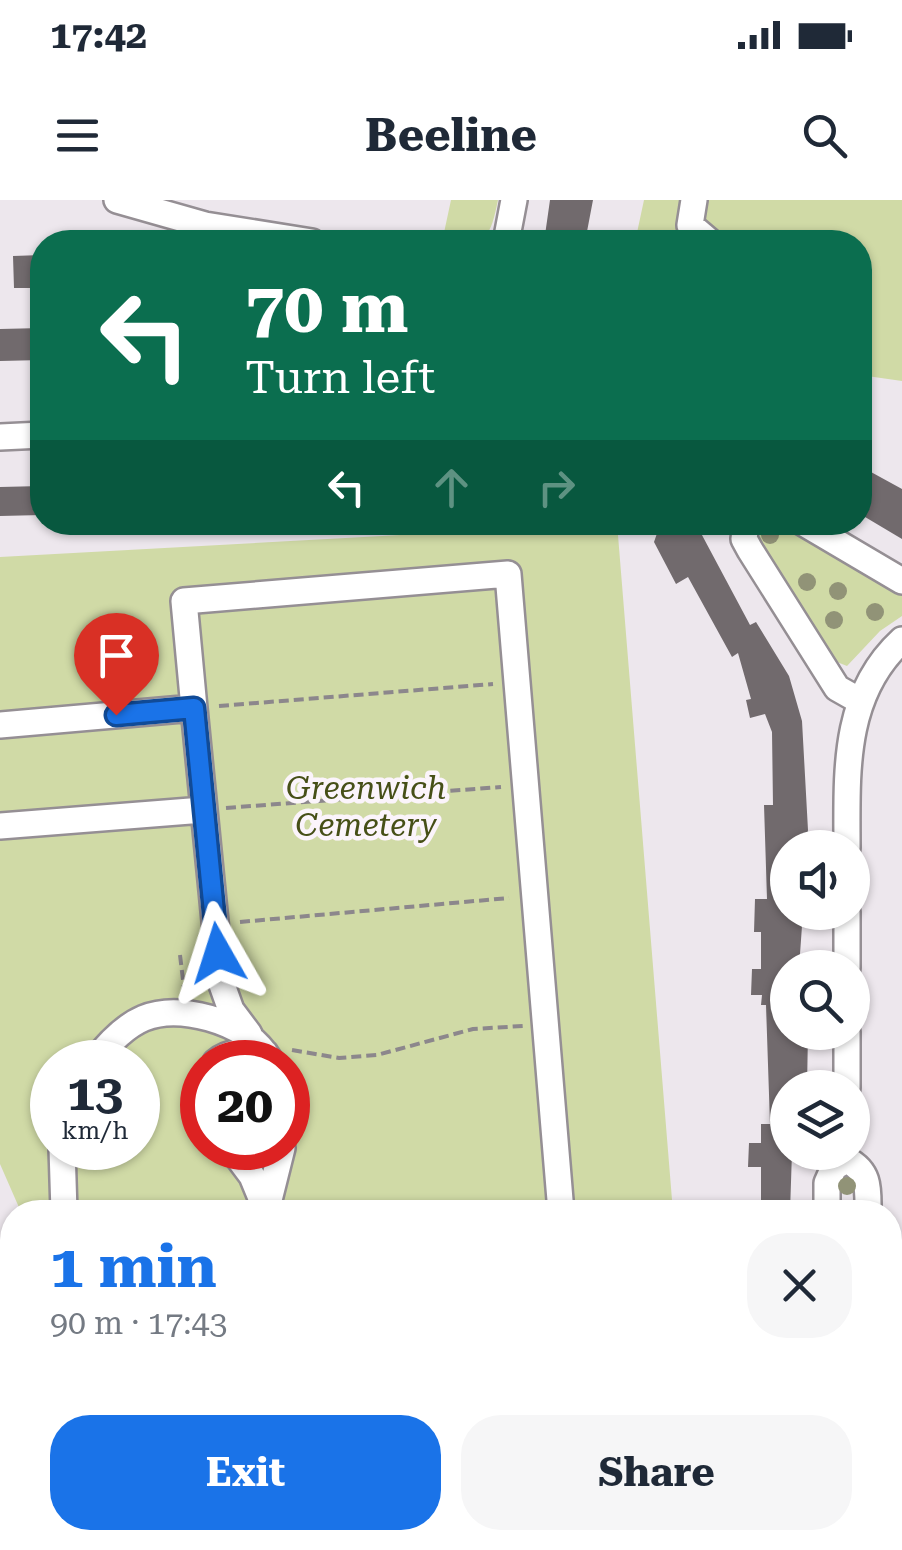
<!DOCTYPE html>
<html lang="en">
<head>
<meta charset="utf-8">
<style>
	:root { --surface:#fff; --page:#f6f6f7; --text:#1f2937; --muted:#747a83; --accent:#1a73e8 }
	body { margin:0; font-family:"Roboto Serif",serif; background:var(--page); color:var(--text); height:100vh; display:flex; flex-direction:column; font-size:38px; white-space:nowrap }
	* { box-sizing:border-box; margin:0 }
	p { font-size:32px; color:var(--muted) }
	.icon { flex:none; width:55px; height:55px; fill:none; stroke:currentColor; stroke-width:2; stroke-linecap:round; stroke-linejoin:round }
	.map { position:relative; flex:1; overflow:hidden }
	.details { position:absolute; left:0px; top:1000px; width:902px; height:350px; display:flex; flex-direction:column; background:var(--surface); border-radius:40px 40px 0 0; box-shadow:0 2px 8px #0004 }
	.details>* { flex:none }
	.guide { position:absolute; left:30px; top:30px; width:842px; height:305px; border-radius:40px; box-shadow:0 2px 8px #0004; background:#0b6e4f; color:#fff; overflow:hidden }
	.fabs { position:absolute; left:770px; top:630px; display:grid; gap:20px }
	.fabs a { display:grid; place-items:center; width:100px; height:100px; border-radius:50%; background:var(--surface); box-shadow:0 2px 8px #0004; font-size:50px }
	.speed { position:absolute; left:30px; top:840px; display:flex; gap:20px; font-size:50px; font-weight:700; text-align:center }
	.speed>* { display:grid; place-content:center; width:130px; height:130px; border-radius:50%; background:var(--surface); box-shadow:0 2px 8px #0004; line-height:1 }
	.speed small { font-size:25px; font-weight:400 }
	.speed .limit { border:15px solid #d22; background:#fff; color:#111 }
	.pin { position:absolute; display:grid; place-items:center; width:85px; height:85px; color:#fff; margin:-102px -42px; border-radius:50% 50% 50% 0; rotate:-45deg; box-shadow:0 0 10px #0007 }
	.pin .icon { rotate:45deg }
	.me { position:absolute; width:110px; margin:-55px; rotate:354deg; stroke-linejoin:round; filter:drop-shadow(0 0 8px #0008) }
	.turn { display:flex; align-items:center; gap:35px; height:210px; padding:0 50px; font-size:45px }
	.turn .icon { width:130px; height:130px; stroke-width:2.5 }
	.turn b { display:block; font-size:70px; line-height:85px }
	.lanes { display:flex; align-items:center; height:95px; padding:0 50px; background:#0003; justify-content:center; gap:50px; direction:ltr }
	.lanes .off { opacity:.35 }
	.round { display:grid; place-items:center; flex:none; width:105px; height:105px; border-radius:40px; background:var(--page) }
	.headline { display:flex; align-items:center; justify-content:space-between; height:170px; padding:0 50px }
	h1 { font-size:60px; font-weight:700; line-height:75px; color:var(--accent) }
	.cta { display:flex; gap:20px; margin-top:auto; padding:20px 50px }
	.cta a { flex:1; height:115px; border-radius:40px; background:var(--accent); color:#fff; font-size:40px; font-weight:700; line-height:115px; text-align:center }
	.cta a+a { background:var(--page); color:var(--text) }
	.status { display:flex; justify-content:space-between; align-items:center; height:70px; padding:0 50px; background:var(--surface); direction:ltr }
	.status svg { height:28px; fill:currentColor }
	header { display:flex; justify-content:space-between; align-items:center; height:130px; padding:0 50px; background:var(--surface); font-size:45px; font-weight:700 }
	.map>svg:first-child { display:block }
	.green { fill:#d0daa6; fill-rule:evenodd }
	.building { fill:#716a6d }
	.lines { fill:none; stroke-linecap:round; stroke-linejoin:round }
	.minor-casing { stroke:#958f94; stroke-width:30 }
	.path { stroke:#8c878c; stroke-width:4; stroke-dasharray:10 5; stroke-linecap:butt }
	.minor { stroke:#fff; stroke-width:25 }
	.tree { fill:#919377 }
	.route-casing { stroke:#114b97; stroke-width:25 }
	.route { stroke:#1a73e8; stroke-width:18 }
	.labels { text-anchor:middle; stroke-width:9; stroke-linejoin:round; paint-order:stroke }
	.park-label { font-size:32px; font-style:italic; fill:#464f17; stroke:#fbf4fb }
</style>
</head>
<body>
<div class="status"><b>17:42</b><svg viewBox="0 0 49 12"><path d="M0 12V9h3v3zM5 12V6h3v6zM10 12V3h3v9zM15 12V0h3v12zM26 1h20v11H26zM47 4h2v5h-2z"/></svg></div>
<header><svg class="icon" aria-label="menu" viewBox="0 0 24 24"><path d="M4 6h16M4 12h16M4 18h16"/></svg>Beeline<svg class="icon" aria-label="search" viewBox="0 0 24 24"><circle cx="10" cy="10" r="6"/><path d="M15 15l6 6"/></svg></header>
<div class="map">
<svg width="902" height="1350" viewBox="0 0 902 1350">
	<rect width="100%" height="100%" fill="#ede7ed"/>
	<path class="green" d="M 451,0 L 498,0 C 489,44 485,43 442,42 Z
		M 644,0 L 902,0 L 902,181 L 860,175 L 860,42 L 635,42 Z
		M 772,322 L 786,324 L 902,390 L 902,416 L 880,431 L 847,466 L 832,460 L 759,341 L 761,329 Z
		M 617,323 L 673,1012 L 21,1012 L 0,964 L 0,357 ZM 52,862 L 138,862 L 138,948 L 52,948 ZM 202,862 L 288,862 L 288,948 L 202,948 Z
		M 166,1338 L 699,1338 L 700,1350 L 171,1350 Z"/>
	<path class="building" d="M 550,0 L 593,0 L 585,42 L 544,42 Z
		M 42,55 L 42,88 L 14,88 L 13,56 Z
		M 42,128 L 42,160 L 0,161 L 0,129 Z
		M 860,266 L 902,289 L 902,339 L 860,314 Z
		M 42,286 L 42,315 L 0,316 L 0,287 Z
		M 661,322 L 695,322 L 750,425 L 756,422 L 789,476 L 802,521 L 808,630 L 805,648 L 788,648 L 788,712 L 803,712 L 799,768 L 788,768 L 788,832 L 808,832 L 807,888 L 788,888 L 788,952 L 792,952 L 790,1012 L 761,1012 L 761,967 L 748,967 L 749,943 L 761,943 L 761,924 L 770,924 L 766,805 L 761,805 L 762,795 L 751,795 L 752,769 L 761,769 L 761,732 L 754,732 L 755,699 L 767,699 L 764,605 L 773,605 L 772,532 L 765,514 L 750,518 L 746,500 L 751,499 L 738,453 L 732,457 L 688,377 L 676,384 L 654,342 Z"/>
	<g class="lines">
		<defs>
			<path id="minor" d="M 117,0 L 205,25 L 312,42
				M 694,0 L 690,25 L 710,42
				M 506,42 L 514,0
				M 0,237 L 42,235
				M 746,322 L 744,339 L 750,350 L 837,488 L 860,501
				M 802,322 L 902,381
				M 194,508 L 221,782 L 231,810 L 249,834
				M 0,525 L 194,508 L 184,401 L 508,374 L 561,1012
				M 0,626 L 203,610
				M 847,648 C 847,573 842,495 902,440
				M 847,768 L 847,712
				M 847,832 L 847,888
				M 94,862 C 127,819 155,803 209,818 C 237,826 256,838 271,862
				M 216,862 C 229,850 248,852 265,853
				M 202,884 L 202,909
				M 62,948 L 64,1012
				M 231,948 L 252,976 L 266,1010
				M 847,960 C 870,972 868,989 868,1012
				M 266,1012 L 282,948
				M 827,1012 L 827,983 L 834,967 L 847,960
				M 0,1321 L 12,1350
				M 230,1338 L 237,1350
				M 337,1338 L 338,1350
				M 360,1338 L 360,1350
				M 591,1338 L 592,1350
				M 846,1350 L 846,1338"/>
		</defs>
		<use href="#minor" class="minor-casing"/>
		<path class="path" d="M 219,506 L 493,484
			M 226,608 L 501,587
			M 240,722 L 509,698
			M 180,755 L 184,788
			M 292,850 L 339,858 L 377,855 L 473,829 L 523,826
			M 487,1338 L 491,1350"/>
		<use href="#minor" class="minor"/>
	</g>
	<g class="tree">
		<circle cx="770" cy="335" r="9"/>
		<circle cx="807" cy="382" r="9"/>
		<circle cx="838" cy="391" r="9"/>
		<circle cx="875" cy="412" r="9"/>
		<circle cx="834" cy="420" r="9"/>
		<circle cx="847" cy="986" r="9"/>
	</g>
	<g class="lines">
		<defs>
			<path id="route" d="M 116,515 L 194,508 L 218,753"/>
		</defs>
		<use href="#route" class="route-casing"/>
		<use href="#route" class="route"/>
	</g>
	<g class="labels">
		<g class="park-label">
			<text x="366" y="599">Greenwich<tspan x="366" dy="37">Cemetery</tspan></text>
		</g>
	</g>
</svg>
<div class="fabs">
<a><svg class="icon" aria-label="sound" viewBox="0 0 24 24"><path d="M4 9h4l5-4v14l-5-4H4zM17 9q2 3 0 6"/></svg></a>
<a><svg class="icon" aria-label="search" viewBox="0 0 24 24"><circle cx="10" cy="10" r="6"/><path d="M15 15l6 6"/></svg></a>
<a><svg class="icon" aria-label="layers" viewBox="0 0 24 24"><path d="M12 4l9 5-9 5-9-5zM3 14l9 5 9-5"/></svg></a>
</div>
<div class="speed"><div>13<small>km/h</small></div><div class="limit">20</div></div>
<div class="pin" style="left:116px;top:515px;background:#d93025"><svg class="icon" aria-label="arrive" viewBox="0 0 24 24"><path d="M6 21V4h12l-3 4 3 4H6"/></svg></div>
<svg class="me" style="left:218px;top:753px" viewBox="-20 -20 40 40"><path d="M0-17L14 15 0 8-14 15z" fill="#1a73e8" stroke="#fff" stroke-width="4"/></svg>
<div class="guide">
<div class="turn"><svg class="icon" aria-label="left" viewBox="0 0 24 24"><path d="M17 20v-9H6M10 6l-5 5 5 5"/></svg><div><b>70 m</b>Turn left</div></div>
<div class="lanes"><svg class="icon" aria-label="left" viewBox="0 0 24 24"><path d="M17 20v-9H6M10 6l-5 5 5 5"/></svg><svg class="icon off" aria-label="ahead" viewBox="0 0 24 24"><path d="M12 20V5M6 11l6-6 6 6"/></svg><svg class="icon off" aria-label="right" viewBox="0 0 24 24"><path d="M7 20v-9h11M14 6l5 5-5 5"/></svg></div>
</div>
<section class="details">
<div class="headline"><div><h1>1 min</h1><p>90 m · 17:43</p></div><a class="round"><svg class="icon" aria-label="close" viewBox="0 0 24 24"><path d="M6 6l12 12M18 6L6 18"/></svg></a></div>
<div class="cta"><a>Exit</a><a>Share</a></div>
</section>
</div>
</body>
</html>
